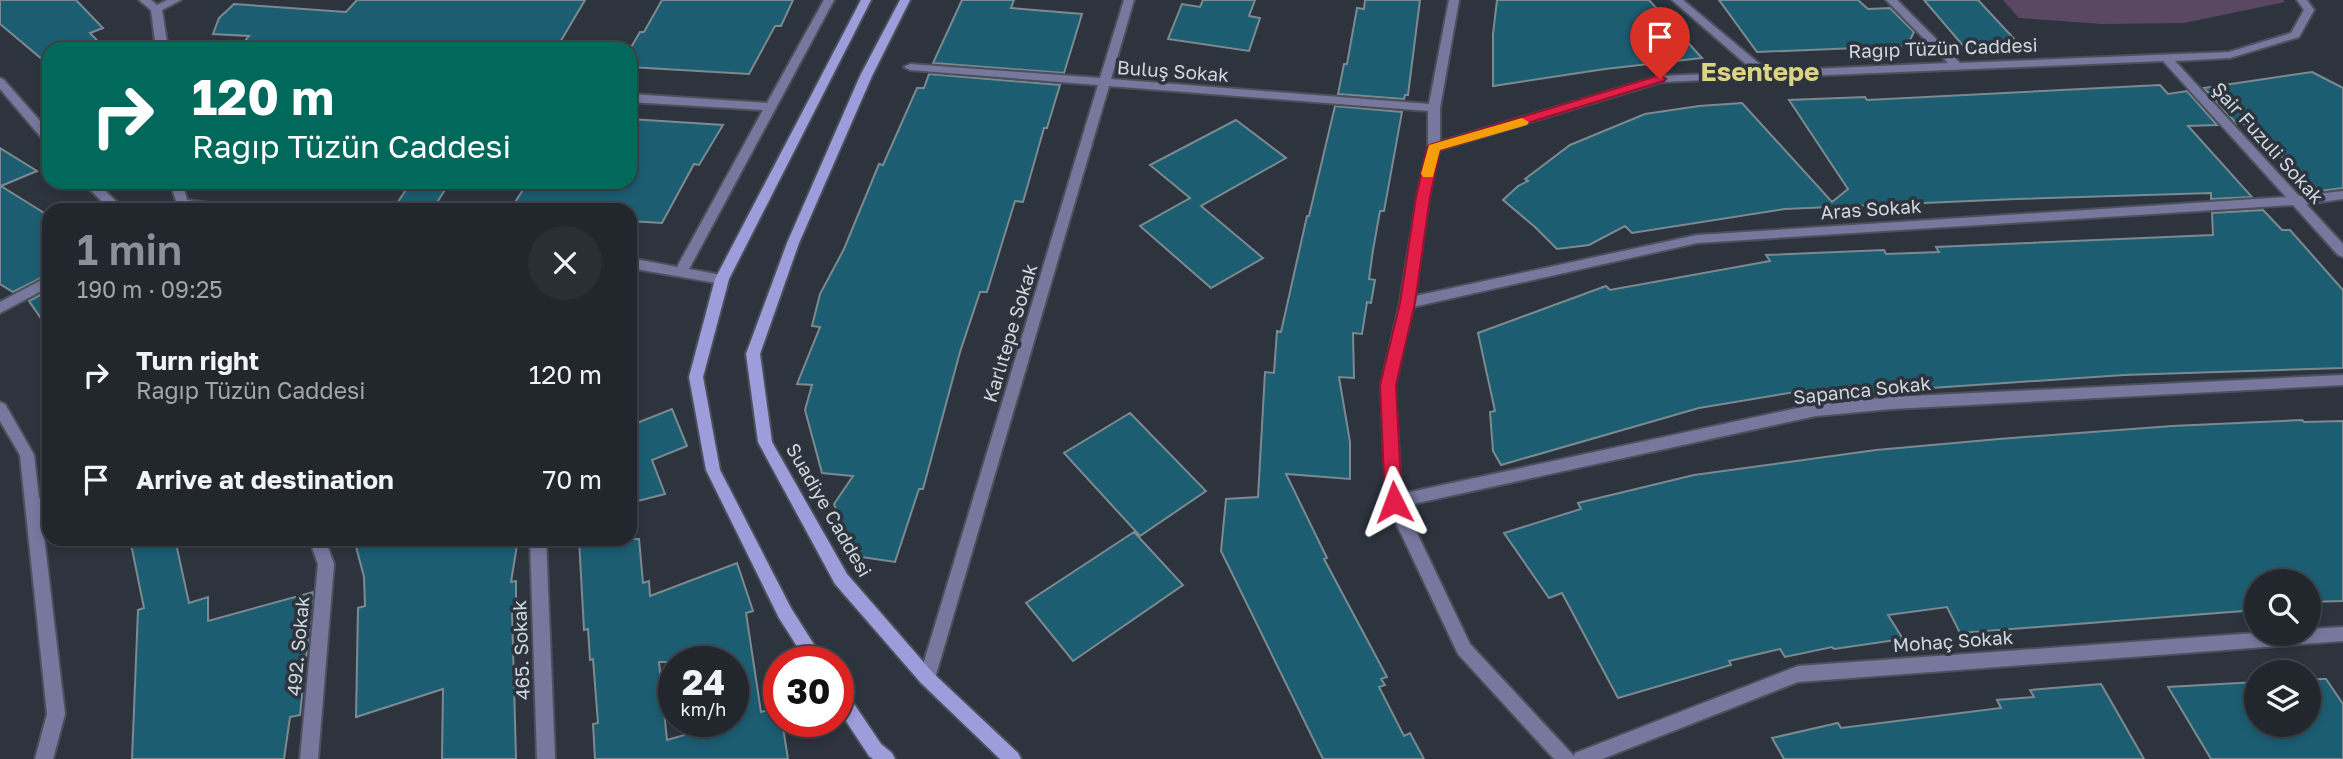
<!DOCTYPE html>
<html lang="en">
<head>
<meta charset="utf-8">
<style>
	:root { --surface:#22272e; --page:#2a2f36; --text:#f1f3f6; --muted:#a2a5aa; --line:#3f444a; --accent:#8c9099 }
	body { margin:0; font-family:"Golos Text",sans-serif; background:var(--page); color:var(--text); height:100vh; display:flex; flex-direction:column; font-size:26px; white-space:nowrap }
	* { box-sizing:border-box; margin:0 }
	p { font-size:23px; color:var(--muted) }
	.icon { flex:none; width:38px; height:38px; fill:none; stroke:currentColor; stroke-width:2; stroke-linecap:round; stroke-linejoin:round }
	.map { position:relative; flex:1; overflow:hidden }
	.sheet { position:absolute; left:42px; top:203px; width:595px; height:343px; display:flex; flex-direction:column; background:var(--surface); border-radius:21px; box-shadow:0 4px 10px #0003,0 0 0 2px var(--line) }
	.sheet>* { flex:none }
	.top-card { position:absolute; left:42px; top:42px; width:595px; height:147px; border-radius:21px; box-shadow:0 4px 10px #0003,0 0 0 2px var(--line); background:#00695c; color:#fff; overflow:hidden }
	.controls { position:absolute; left:2244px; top:569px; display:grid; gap:14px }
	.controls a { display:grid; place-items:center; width:77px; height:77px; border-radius:50%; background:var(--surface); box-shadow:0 4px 10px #0003,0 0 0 2px var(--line); font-size:35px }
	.speed { position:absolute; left:658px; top:646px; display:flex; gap:14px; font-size:35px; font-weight:700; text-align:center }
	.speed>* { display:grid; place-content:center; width:91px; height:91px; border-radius:50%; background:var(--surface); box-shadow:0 4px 10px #0003,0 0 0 2px var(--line); line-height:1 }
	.speed small { font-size:18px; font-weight:400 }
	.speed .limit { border:10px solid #d22; background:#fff; color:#111 }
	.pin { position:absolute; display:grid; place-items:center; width:60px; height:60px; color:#fff; margin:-72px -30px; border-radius:50% 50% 50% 0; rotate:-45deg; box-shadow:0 0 7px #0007 }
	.pin .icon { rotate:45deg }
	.me { position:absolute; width:77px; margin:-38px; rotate:357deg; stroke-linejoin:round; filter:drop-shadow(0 0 5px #0008) }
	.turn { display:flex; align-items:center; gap:24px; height:147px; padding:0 35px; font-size:32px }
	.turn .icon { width:91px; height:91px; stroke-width:2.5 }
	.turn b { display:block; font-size:49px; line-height:60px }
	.round { display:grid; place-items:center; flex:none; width:74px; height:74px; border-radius:37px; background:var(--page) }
	.summary { display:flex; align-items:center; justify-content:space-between; height:119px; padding:0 35px }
	h1 { font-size:42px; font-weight:600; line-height:52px; color:var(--accent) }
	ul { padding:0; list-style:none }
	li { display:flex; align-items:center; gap:21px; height:105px; padding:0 35px }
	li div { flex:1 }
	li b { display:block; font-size:26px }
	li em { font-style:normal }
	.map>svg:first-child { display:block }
	.green { fill:#5a4863 }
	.building { fill:#1c5d72; stroke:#7b8a90; stroke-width:2; fill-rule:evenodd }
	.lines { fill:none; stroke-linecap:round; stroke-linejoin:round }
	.minor-casing { stroke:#4b515b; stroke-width:4 }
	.secondary-casing { stroke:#4b515b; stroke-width:4 }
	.minor { fill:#78779e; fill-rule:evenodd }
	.secondary { fill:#9e9ddb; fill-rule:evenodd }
	.route { fill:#e11d48; stroke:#92132f; stroke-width:2 }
	.slow { fill:#f59e0b }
	.labels { text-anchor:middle; stroke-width:7; stroke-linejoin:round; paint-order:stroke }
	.street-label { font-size:19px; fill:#d2d7dd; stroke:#2d343e }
	.district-label { font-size:26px; font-weight:bold; fill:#ddd384; stroke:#2d343e }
</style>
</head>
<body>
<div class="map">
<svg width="2343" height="759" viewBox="0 0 2343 759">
	<rect width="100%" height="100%" fill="#2d343e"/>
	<path class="green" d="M 2003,0 L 2283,0 L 2285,2 L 2184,23 L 2102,24 L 2019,18 Z"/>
	<path class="building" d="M 0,0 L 76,0 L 103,28 L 90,33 L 105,49 L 49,49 L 49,65 L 0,24 Z
		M 357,0 L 585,0 L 556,49 L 296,49 L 299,45 L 245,41 L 249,36 L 213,34 L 219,18 L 234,4 L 346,12 Z
		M 662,0 L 793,0 L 781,26 L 775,26 L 749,74 L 630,67 L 630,49 L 640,32 L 644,32 Z
		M 962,0 L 1014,0 L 1011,8 L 1082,14 L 1064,73 L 933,63 Z
		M 1203,0 L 1255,0 L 1249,16 L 1260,18 L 1249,51 L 1168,39 L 1182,4 L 1200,7 Z
		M 1365,0 L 1420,0 L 1408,95 L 1405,95 L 1404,99 L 1338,94 L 1344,64 L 1347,64 L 1357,8 L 1364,9 Z
		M 1497,0 L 1649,0 L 1702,58 L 1605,69 L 1493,86 L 1493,34 Z
		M 1719,0 L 1858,0 L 1868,9 L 1890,8 L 1914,32 L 1907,46 L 1757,52 Z
		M 1924,0 L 1978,0 L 2018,43 L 1994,48 L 1965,48 Z
		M 2312,72 L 2343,88 L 2343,188 L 2320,191 L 2245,124 L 2237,124 L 2204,88 Z
		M 929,74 L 1060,85 L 1047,128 L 1044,128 L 1023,202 L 1015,201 L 987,292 L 980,292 L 960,352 L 923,489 L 919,489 L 895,562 L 855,556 L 834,504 L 853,476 L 822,473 L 805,410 L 812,385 L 797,384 L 820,327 L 812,326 L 820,294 L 844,249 L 879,164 L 883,165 L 917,88 L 924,88 Z
		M 2160,85 L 2168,94 L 2187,91 L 2217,125 L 2188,126 L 2252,197 L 2211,199 L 2211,193 L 2016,199 L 1785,209 L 1632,233 L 1625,226 L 1589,245 L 1557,249 L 1535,227 L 1503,200 L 1518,186 L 1528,181 L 1525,179 L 1570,145 L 1645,114 L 1699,106 L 1742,103 L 1832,202 L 1848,189 L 1789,100 L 1865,97 L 1867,100 Z
		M 1335,106 L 1402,112 L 1384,211 L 1380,211 L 1373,250 L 1369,279 L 1375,280 L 1371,303 L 1367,302 L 1362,334 L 1353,333 L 1354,378 L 1339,377 L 1350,442 L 1350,479 L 1286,474 L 1327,558 L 1324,559 L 1387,677 L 1381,679 L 1385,685 L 1379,687 L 1404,736 L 1410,733 L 1424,759 L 1323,759 L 1221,551 L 1226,499 L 1258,497 L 1265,372 L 1274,373 L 1277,331 L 1281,332 L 1307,216 L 1309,216 Z
		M 630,119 L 723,125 L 699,165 L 694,164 L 662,223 L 630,221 L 630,210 L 510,210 L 528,182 L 630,182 Z
		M 1236,120 L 1286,158 L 1201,206 L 1263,258 L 1211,288 L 1140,226 L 1190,198 L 1150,165 Z
		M 0,148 L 37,171 L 1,186 L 49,216 L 49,274 L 13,292 L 0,284 Z
		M 411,182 L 450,182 L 434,207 L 396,205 Z
		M 2263,210 L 2282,230 L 2290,230 L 2343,290 L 2343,368 L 2124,375 L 1872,392 L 1836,394 L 1834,391 L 1797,395 L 1795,392 L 1699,408 L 1501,465 L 1493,451 L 1490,412 L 1495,411 L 1478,333 L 1606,286 L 1610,290 L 1770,261 L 1766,255 L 1884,250 L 1886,254 L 1939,252 L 1936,247 L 2213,235 L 2212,213 Z
		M 49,290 L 49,330 L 29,301 Z
		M 630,408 L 637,423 L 672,409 L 687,446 L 652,460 L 665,494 L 630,503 Z
		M 1130,413 L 1206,491 L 1140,536 L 1064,453 Z
		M 2302,420 L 2304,422 L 2343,421 L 2343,601 L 2308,602 L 2308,581 L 2256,581 L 2256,610 L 1960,633 L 1947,607 L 1888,615 L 1903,639 L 1834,649 L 1832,647 L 1785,657 L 1780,649 L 1729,661 L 1731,665 L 1618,698 L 1562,593 L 1549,598 L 1504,533 L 1581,509 L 1578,503 L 1694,475 L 1876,450 L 1999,439 L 2172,426 Z
		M 1134,532 L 1183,585 L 1073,661 L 1026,603 Z
		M 130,539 L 175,539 L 189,603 L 208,597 L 208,621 L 313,592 L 300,715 L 290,717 L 284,759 L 132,759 L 138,610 L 144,608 Z
		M 354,539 L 518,539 L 511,582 L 516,581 L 516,607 L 512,609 L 516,759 L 442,759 L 443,689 L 356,717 L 358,608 L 365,606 L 364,577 Z
		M 579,539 L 639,539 L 643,583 L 649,581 L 650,596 L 737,563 L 753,611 L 746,613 L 761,712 L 779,707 L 779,721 L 782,721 L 788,759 L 595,759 L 593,724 L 598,723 L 593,659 L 590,660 L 588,629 L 584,630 ZM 659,662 L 733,662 L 733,721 L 667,740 Z
		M 2308,679 L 2326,679 L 2343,704 L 2343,759 L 2211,759 L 2168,687 L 2256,682 L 2256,724 L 2308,724 Z
		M 2101,684 L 2144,759 L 1784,759 L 1772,738 L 1838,723 L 1841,728 L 2001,708 L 1997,700 L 2034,697 L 2030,690 Z"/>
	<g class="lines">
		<defs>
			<path id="minor" d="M 139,0 L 151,0 L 157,5 L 167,0 L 181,0 L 162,10 L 168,49 L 156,49 L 151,10 Z
				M 824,0 L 834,0 L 689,269 L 727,276 L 729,279 L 727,282 L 722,284 L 630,268 L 630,258 L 677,267 L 763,110 L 630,102 L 630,94 L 767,103 Z
				M 1124,0 L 1134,0 L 1111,79 L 1429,104 L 1449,0 L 1459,0 L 1440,108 L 1440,142 L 1660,76 L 1755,72 L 1672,0 L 1683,0 L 1768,71 L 1948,63 L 1886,0 L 1897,0 L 1960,63 L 2229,52 L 2291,33 L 2304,10 L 2297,0 L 2307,0 L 2314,10 L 2299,37 L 2230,58 L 2175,61 L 2299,196 L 2343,191 L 2343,199 L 2306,204 L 2343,244 L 2343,257 L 2338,255 L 2293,205 L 1697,243 L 1413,307 L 1395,385 L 1401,494 L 1816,404 L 1892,397 L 2343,375 L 2343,385 L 1892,409 L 1816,416 L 1404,506 L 1470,644 L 1574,756 L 1575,753 L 1798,666 L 2256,633 L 2308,634 L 2308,629 L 2343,627 L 2343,641 L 1798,682 L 1602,759 L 1554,759 L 1458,654 L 1386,502 L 1381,385 L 1400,303 L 1417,197 L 1428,148 L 1428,111 L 1109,86 L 935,678 L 933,683 L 927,686 L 921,683 L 919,678 L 1098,85 L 910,70 L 904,67 L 910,64 L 1100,78 ZM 2163,61 L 2286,197 L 1697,235 L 1415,296 L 1429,197 L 1439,150 L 1661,82 Z
				M 0,78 L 4,80 L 49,131 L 49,143 L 45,142 L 0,89 Z
				M 82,182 L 96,182 L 125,210 L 111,210 Z
				M 170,182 L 182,182 L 187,200 L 229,206 L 235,210 L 196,210 L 178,207 Z
				M 49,276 L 49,287 L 0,313 L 0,302 Z
				M 0,402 L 5,404 L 34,455 L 39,498 L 49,495 L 49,508 L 41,511 L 65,714 L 53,759 L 35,759 L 47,714 L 20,455 L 0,421 Z
				M 309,539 L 325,539 L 334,564 L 318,759 L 300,759 L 318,564 Z
				M 530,539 L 546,539 L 555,759 L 537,759 Z"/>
			<path id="secondary" d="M 861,0 L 871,0 L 729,279 L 703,377 L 720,470 L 791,608 L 825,662 L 807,662 L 779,618 L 706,470 L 689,377 L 715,279 Z
				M 900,0 L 910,0 L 872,76 L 799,243 L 760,354 L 772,442 L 847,574 L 933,673 L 1018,753 L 1021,759 L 1000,759 L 921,683 L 835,584 L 758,442 L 746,354 L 787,243 L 860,76 Z
				M 838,686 L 844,689 L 881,744 L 892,753 L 895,759 L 873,759 L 869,756 L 838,709 Z"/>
		</defs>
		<use href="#minor" class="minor-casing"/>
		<use href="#secondary" class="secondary-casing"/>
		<use href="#minor" class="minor"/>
		<use href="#secondary" class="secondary"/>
	</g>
	<path class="route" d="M 1660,75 L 1666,79 L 1664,81 L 1440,150 L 1430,197 L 1415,303 L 1396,385 L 1402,502 L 1400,507 L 1388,507 L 1385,502 L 1380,385 L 1400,303 L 1416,197 L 1427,148 L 1429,145 Z"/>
	<path class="slow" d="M 1522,118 L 1529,122 L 1527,125 L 1440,150 L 1433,177 L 1423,177 L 1421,174 L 1429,145 Z"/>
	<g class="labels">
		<g class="street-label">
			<text transform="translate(1943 48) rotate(-2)" y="7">Ragıp Tüzün Caddesi</text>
			<text transform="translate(1173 71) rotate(4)" y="7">Buluş Sokak</text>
			<text transform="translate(2268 143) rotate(48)" y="7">Şair Fuzuli Sokak</text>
			<text transform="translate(1871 209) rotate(-4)" y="7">Aras Sokak</text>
			<text transform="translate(1010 333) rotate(-73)" y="7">Karlıtepe Sokak</text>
			<text transform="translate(1862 390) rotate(-6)" y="7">Sapanca Sokak</text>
			<text transform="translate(829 510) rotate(60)" y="7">Suadiye Caddesi</text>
			<text transform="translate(1953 641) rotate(-4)" y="7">Mohaç Sokak</text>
			<text transform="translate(298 646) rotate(-85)" y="7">492. Sokak</text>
			<text transform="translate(521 650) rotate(-92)" y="7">465. Sokak</text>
		</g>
		<g class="district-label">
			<text x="1760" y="81">Esentepe</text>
		</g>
	</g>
</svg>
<div class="controls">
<a><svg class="icon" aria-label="search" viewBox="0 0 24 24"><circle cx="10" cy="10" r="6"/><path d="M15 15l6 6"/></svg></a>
<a><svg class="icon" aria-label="layers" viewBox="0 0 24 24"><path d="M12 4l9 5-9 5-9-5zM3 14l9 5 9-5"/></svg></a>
</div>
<div class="speed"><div>24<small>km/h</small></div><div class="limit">30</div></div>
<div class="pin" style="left:1660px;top:79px;background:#d93025"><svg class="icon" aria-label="arrive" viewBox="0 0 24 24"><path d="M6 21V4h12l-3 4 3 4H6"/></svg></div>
<svg class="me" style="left:1394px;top:502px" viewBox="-20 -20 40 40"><path d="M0-17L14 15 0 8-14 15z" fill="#e11d48" stroke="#fff" stroke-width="4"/></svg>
<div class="top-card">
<div class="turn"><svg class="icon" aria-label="right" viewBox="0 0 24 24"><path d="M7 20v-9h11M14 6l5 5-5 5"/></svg><div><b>120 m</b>Ragıp Tüzün Caddesi</div></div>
</div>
<section class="sheet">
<div class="summary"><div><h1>1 min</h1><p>190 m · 09:25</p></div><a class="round"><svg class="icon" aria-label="close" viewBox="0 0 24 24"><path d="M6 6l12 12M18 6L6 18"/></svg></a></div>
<ul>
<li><svg class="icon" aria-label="right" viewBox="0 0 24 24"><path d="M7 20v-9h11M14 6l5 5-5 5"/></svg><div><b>Turn right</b><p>Ragıp Tüzün Caddesi</p></div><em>120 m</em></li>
<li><svg class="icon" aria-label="arrive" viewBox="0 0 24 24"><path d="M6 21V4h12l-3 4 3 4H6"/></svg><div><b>Arrive at destination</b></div><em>70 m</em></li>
</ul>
</section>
</div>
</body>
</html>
